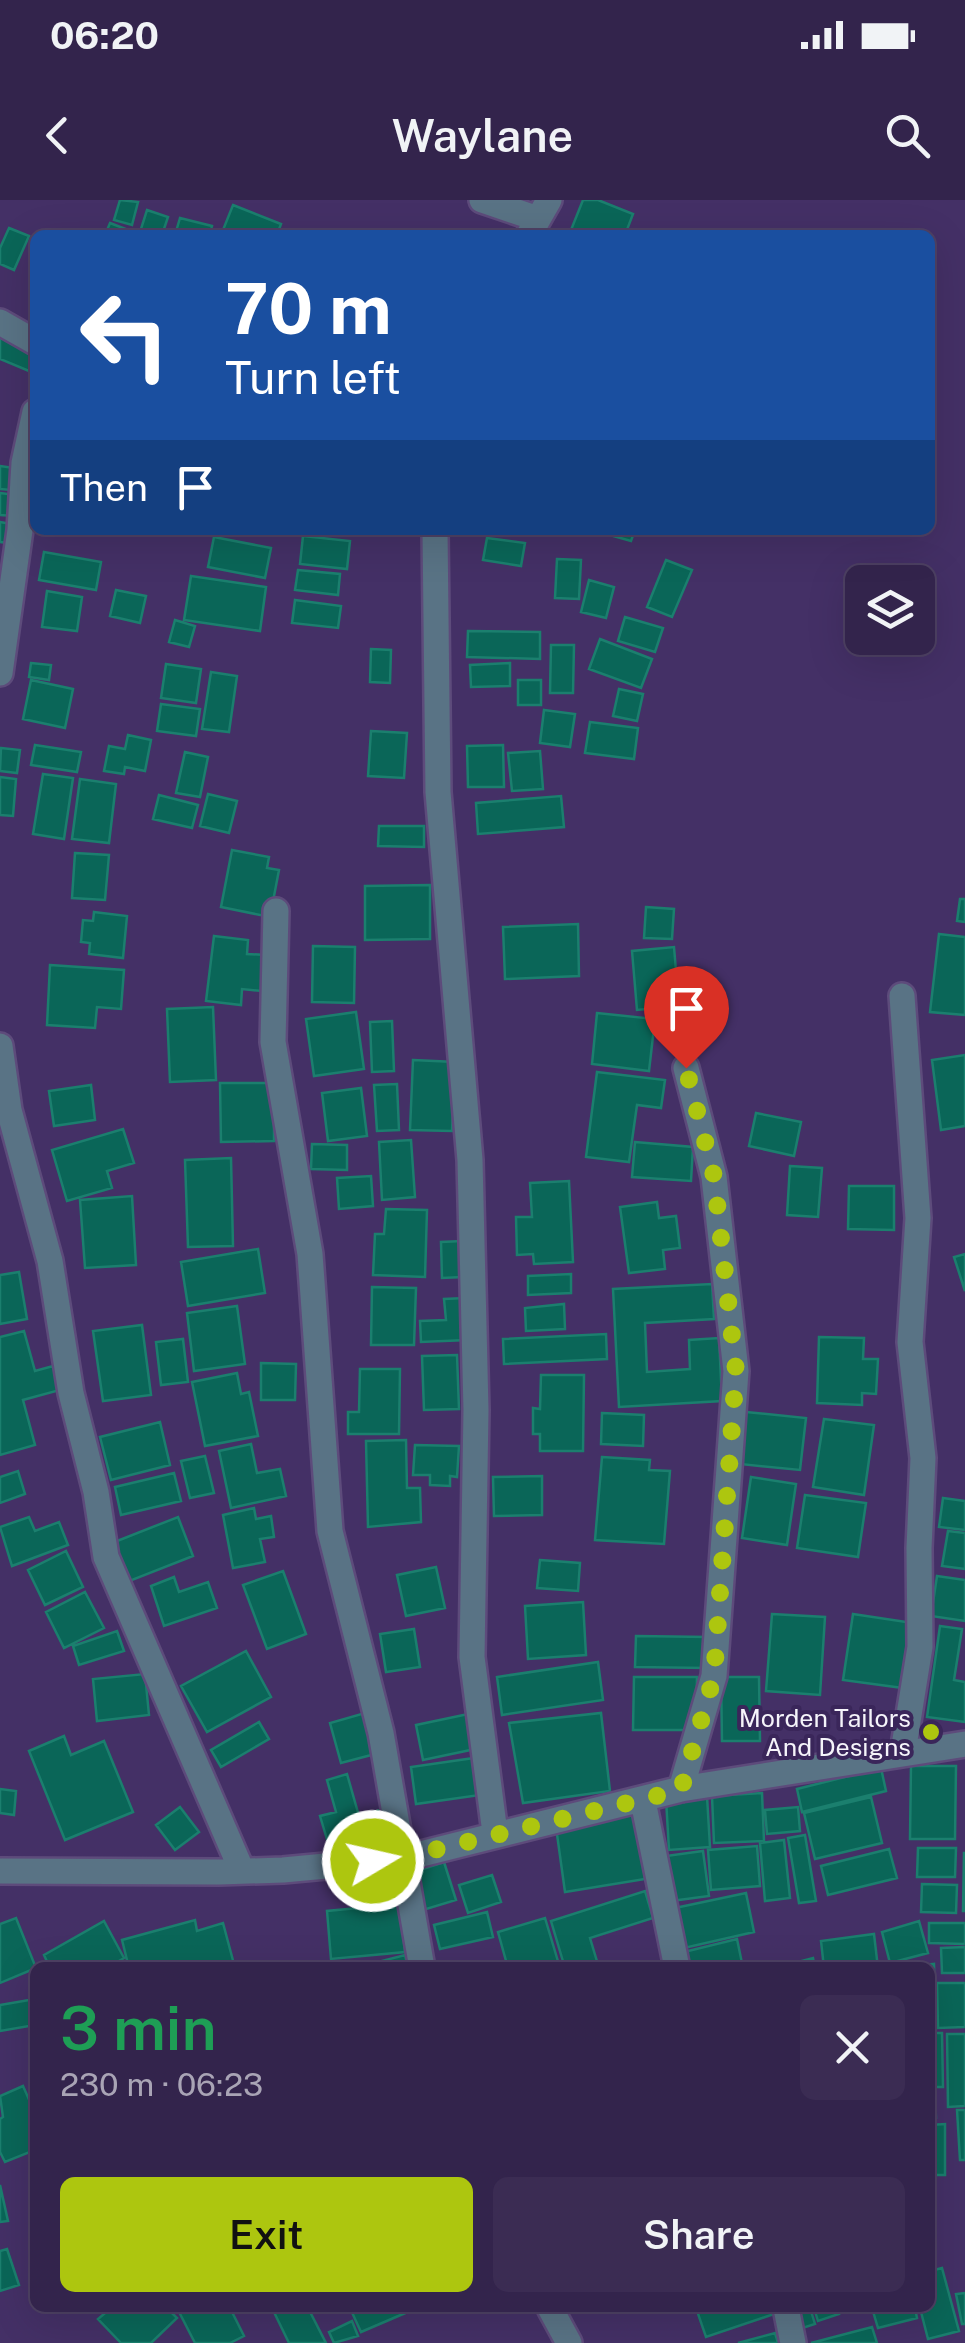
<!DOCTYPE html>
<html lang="en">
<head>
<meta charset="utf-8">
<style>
	:root { --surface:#33244c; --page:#3b2c53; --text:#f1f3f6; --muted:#a9a4b5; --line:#4e4164; --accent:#adc60f }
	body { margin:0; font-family:"Public Sans",sans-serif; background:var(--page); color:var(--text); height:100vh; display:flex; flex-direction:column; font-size:38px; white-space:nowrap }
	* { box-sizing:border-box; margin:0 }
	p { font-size:32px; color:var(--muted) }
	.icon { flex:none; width:55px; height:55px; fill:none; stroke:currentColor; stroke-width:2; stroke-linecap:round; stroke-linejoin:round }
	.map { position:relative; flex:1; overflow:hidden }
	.side { position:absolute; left:30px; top:1762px; width:905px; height:350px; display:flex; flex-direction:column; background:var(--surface); border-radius:15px; box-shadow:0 10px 40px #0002,0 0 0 2px var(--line) }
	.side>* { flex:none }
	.guide { position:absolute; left:30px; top:30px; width:905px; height:305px; border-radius:15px; box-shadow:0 10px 40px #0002,0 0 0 2px var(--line); background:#1a4fa0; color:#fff; overflow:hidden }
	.tools { position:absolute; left:845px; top:365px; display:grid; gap:20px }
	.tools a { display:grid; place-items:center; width:90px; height:90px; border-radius:15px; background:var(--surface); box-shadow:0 10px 40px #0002,0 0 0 2px var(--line); font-size:50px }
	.pin { position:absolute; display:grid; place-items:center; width:85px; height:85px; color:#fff; margin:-102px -42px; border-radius:50% 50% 50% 0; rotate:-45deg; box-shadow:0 0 10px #0007 }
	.pin .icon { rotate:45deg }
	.me { position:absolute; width:110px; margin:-55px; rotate:81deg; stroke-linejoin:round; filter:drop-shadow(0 0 8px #0008) }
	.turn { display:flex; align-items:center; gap:35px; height:210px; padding:0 30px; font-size:45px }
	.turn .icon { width:130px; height:130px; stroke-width:2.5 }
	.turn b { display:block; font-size:70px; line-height:85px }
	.then { display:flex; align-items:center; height:95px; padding:0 30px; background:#0003; gap:20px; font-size:38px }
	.round { display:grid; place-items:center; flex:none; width:105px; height:105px; border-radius:15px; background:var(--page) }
	.head { display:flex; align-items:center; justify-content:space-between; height:170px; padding:0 30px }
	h1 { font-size:60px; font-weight:600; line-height:75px; color:#1e9e55 }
	.cta { display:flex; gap:20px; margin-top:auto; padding:20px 30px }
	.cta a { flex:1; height:115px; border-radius:15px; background:var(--accent); color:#111; font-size:40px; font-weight:600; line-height:115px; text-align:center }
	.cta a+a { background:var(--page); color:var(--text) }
	.status { display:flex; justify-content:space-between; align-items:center; height:70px; padding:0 50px; background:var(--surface); direction:ltr }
	.status svg { height:28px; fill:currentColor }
	header { display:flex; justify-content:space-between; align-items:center; height:130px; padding:0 30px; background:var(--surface); font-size:45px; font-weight:600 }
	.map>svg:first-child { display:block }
	.building { fill:#0a6658; stroke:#1b7f6e; stroke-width:2.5 }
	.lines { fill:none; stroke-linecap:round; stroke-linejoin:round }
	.minor-casing { stroke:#5d4b7b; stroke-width:30 }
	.minor { stroke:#597385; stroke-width:25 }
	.route { stroke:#adc60f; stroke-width:18; stroke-dasharray:0 32.4 }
	.poi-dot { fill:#adc60f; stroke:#3a265a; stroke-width:4 }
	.labels { text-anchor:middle; stroke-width:8; stroke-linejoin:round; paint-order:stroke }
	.poi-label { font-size:25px; fill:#f5f4fa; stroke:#3a265a; text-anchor:end }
</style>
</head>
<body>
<div class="status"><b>06:20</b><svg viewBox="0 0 49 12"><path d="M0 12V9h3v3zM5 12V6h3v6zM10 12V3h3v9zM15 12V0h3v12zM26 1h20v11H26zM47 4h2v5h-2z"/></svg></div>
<header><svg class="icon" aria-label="back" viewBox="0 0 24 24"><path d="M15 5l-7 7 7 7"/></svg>Waylane<svg class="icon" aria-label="search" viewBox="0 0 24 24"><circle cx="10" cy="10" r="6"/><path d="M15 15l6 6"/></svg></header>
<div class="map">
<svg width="965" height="2143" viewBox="0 0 965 2143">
	<rect width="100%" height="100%" fill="#443066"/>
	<path class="building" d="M 120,0 L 138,2 L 132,25 L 114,20 Z
		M 583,0 L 598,0 L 633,14 L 625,35 L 569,35 Z
		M 233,5 L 281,24 L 277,35 L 221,35 Z
		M 147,10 L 168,17 L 162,35 L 140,32 Z
		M 180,18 L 212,26 L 210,35 L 175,35 Z
		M 110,23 L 141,35 L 105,35 Z
		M 9,28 L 29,36 L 14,70 L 0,64 L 0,48 Z
		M 0,133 L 35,148 L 29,171 L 0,159 Z
		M 0,266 L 14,268 L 11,290 L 0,289 Z
		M 0,293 L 16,295 L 13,316 L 0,315 Z
		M 0,322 L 11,324 L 8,343 L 0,342 Z
		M 592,330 L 635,330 L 631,341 Z
		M 303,336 L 350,341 L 347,369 L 300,364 Z
		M 214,337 L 271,348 L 265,378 L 208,367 Z
		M 487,338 L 525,343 L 521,366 L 483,360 Z
		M 44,352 L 101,362 L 96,390 L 39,380 Z
		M 557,359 L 581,360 L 579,399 L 555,398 Z
		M 666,360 L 692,370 L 672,417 L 647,407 Z
		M 298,370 L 340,374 L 338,395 L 295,390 Z
		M 191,376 L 266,387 L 260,431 L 184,420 Z
		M 589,380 L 614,387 L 606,418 L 581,412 Z
		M 116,390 L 146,396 L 140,423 L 110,416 Z
		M 47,391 L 82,397 L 77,431 L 42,427 Z
		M 295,400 L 341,406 L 338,428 L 292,423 Z
		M 625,417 L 663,428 L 655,452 L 618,441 Z
		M 175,420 L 195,426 L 189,447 L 169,442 Z
		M 468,431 L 540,432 L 540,459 L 467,457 Z
		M 600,439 L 652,459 L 641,488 L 589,469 Z
		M 551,445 L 574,445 L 573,493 L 550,493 Z
		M 371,449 L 391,450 L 390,483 L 370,482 Z
		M 31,463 L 51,465 L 49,480 L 29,477 Z
		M 510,463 L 510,486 L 471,487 L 470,465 Z
		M 166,464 L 201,469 L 196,503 L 161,498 Z
		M 211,472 L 237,476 L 229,532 L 202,529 Z
		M 31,480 L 73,489 L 65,528 L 23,519 Z
		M 518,480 L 541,480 L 541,505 L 518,505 Z
		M 619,489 L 643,494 L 637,521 L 613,516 Z
		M 161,504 L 200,509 L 196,536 L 157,531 Z
		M 544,510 L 575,514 L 570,547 L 540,543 Z
		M 590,522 L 638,528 L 634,559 L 585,553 Z
		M 371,531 L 407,533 L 404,578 L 368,576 Z
		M 128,535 L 151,540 L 145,571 L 125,567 L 124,574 L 104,571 L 109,546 L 125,549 Z
		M 35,545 L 81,552 L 77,572 L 31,565 Z
		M 503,545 L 504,587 L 468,587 L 467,546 Z
		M 1,548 L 20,550 L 17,573 L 0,571 Z
		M 540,551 L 543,589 L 512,591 L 508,553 Z
		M 185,552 L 208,557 L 200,597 L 176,593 Z
		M 43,574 L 73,578 L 64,639 L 33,634 Z
		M 0,577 L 16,579 L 13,616 L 0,615 Z
		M 80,579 L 116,584 L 109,643 L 72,639 Z
		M 208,594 L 237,601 L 229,633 L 200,626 Z
		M 159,595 L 198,605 L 192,628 L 153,619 Z
		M 561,596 L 564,627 L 478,634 L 476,603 Z
		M 379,626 L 424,626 L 424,647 L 378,646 Z
		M 232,650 L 269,657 L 267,668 L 279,670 L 270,717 L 221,707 Z
		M 75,653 L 109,655 L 105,700 L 72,698 Z
		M 430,685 L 430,739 L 365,740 L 365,686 Z
		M 960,699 L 965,699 L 965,722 L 957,721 Z
		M 646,707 L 674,709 L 672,739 L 644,738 Z
		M 94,712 L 127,716 L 123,758 L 89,754 L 90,743 L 81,742 L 83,720 L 93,721 Z
		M 578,724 L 579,776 L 505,779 L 503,727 Z
		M 939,734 L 965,737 L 965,815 L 930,812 Z
		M 214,736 L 248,740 L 247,754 L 266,755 L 262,791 L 242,789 L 241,805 L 206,801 Z
		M 313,746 L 355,747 L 354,803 L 312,802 Z
		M 674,747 L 679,806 L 637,810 L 632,751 Z
		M 50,765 L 124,770 L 121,809 L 97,807 L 95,828 L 47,825 Z
		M 213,807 L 216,880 L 170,882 L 167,809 Z
		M 356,812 L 364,869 L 314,876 L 306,819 Z
		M 597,813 L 655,819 L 649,871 L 592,864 Z
		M 392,821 L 394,871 L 372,872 L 370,822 Z
		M 965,855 L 965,926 L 941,930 L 932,860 Z
		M 413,860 L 455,862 L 452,931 L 410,930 Z
		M 597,872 L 665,880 L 661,908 L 637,905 L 629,962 L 586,957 Z
		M 220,883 L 274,883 L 274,941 L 221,942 Z
		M 397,884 L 399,930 L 377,931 L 374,885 Z
		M 91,885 L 95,920 L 54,926 L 49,891 Z
		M 361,888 L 367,936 L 328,941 L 322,893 Z
		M 756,913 L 801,922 L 794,956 L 749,946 Z
		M 123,929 L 134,963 L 107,971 L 112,988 L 67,1001 L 52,950 Z
		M 411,940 L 415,997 L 382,1000 L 379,942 Z
		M 635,942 L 693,947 L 691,981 L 632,977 Z
		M 312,944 L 347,945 L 347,970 L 311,969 Z
		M 231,958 L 233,1046 L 188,1047 L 185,960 Z
		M 790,966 L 822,968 L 818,1017 L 787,1015 Z
		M 371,976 L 373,1006 L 339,1009 L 337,978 Z
		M 569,981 L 573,1062 L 534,1064 L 533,1054 L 517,1055 L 516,1017 L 532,1017 L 530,983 Z
		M 849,986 L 894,986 L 894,1030 L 848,1029 Z
		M 132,996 L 136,1065 L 85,1068 L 80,1000 Z
		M 657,1002 L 659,1018 L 676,1016 L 680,1048 L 663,1050 L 665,1069 L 629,1073 L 620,1007 Z
		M 386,1009 L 427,1010 L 425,1077 L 373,1075 L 375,1034 L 384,1034 Z
		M 462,1041 L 463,1077 L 442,1078 L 441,1042 Z
		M 258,1049 L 265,1093 L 188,1106 L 181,1062 Z
		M 965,1054 L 965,1091 L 954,1057 Z
		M 19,1072 L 27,1119 L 0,1124 L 0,1075 Z
		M 571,1074 L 571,1093 L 528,1095 L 528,1076 Z
		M 712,1084 L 714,1119 L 645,1123 L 647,1172 L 690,1169 L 689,1140 L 719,1138 L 722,1201 L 619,1207 L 613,1089 Z
		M 372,1087 L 416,1088 L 414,1145 L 371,1145 Z
		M 465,1098 L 467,1140 L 421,1142 L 420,1121 L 446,1120 L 444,1099 Z
		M 564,1104 L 565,1129 L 526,1131 L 525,1108 Z
		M 237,1106 L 245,1164 L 194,1171 L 187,1113 Z
		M 142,1125 L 151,1195 L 103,1201 L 93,1131 Z
		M 24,1131 L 35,1171 L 53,1166 L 60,1190 L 23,1200 L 35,1245 L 0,1255 L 0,1137 Z
		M 606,1134 L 607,1159 L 504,1164 L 503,1139 Z
		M 819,1137 L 864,1138 L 863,1159 L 878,1159 L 876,1194 L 862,1193 L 862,1205 L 817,1203 Z
		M 183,1139 L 188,1182 L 161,1185 L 156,1142 Z
		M 457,1155 L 459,1209 L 424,1210 L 422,1156 Z
		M 261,1163 L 296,1164 L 295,1200 L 261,1200 Z
		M 360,1169 L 400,1169 L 399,1234 L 348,1234 L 348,1212 L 359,1212 Z
		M 237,1173 L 241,1194 L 249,1192 L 258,1236 L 205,1246 L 192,1182 Z
		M 541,1175 L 584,1175 L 583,1251 L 540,1251 L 540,1234 L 533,1234 L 533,1208 L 540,1209 Z
		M 746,1212 L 806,1218 L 800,1270 L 740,1264 Z
		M 602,1213 L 644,1215 L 643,1246 L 601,1244 Z
		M 824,1219 L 874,1225 L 864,1295 L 813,1287 Z
		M 160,1222 L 170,1265 L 111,1280 L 100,1237 Z
		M 406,1240 L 407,1288 L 420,1288 L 421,1322 L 368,1327 L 366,1241 Z
		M 251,1244 L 257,1273 L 280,1269 L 286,1296 L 231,1308 L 219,1251 Z
		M 415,1245 L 459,1246 L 457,1277 L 450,1276 L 450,1286 L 430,1285 L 430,1275 L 413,1275 Z
		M 205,1256 L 214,1293 L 190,1298 L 181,1261 Z
		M 602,1257 L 650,1260 L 649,1270 L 670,1271 L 664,1344 L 595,1340 Z
		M 18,1271 L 25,1294 L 0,1303 L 0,1277 Z
		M 174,1273 L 181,1301 L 121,1315 L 115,1287 Z
		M 542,1276 L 542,1315 L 494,1316 L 493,1277 Z
		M 751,1277 L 796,1284 L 787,1345 L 742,1338 Z
		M 805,1295 L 866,1303 L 858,1357 L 797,1348 Z
		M 943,1298 L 965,1301 L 965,1330 L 939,1327 Z
		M 254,1308 L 256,1319 L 271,1316 L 274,1337 L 260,1339 L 265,1362 L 233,1368 L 223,1315 Z
		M 29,1317 L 35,1331 L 59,1322 L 68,1345 L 12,1366 L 0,1327 Z
		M 178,1317 L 193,1356 L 127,1382 L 112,1343 Z
		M 948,1331 L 965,1333 L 965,1369 L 942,1366 Z
		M 66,1351 L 83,1387 L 45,1405 L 28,1370 Z
		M 540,1360 L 580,1363 L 578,1391 L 537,1388 Z
		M 436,1367 L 445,1408 L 406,1416 L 397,1375 Z
		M 283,1371 L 306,1434 L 267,1449 L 243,1385 Z
		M 937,1376 L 965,1380 L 965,1421 L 931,1416 Z
		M 174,1377 L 179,1392 L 208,1382 L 217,1408 L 164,1426 L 151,1386 Z
		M 85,1392 L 104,1428 L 64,1448 L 46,1412 Z
		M 583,1402 L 586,1455 L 528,1459 L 525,1406 Z
		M 772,1414 L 825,1417 L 820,1495 L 766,1491 Z
		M 853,1414 L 913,1423 L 903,1488 L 843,1480 Z
		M 940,1426 L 962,1429 L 954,1480 L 965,1482 L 965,1522 L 927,1517 Z
		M 414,1429 L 420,1467 L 386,1472 L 380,1434 Z
		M 117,1431 L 124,1451 L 79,1465 L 73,1446 Z
		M 636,1436 L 708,1437 L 707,1468 L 635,1467 Z
		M 246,1451 L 271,1497 L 207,1532 L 181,1486 Z
		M 598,1462 L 603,1500 L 502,1515 L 497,1477 Z
		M 145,1474 L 149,1515 L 97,1521 L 93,1479 Z
		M 634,1477 L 697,1477 L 696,1530 L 633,1530 Z
		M 721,1477 L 759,1477 L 760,1541 L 722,1541 Z
		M 365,1513 L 375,1554 L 341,1563 L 330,1523 Z
		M 473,1513 L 480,1548 L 423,1560 L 416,1525 Z
		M 601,1513 L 610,1591 L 523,1603 L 509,1523 Z
		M 259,1522 L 269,1539 L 221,1567 L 211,1550 Z
		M 64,1536 L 71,1555 L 104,1541 L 133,1612 L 65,1640 L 29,1551 Z
		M 474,1558 L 480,1595 L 416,1604 L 411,1567 Z
		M 911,1566 L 956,1566 L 955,1639 L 910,1639 Z
		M 881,1568 L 886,1591 L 802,1612 L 797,1589 Z
		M 347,1574 L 359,1616 L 387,1608 L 393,1628 L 329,1646 L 320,1616 L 336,1612 L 327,1580 Z
		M 0,1589 L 16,1591 L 14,1615 L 0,1613 Z
		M 762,1593 L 764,1641 L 714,1643 L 712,1596 Z
		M 707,1596 L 710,1647 L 669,1650 L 666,1599 Z
		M 871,1597 L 882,1643 L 815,1659 L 804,1613 Z
		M 180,1607 L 199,1632 L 175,1650 L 156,1625 Z
		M 798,1607 L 800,1631 L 767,1634 L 765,1610 Z
		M 636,1614 L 645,1679 L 565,1692 L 556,1627 Z
		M 805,1635 L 816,1701 L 799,1703 L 788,1638 Z
		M 784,1640 L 790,1698 L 765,1701 L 760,1643 Z
		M 757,1646 L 760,1686 L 711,1690 L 708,1650 Z
		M 918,1648 L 956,1648 L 955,1677 L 917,1677 Z
		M 889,1649 L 897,1678 L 828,1695 L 821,1666 Z
		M 703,1651 L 709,1696 L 671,1701 L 666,1656 Z
		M 964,1653 L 965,1653 L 965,1711 L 963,1711 Z
		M 444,1662 L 456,1700 L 423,1710 L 411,1673 Z
		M 492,1675 L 501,1702 L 468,1713 L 459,1685 Z
		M 922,1684 L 957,1685 L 956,1713 L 921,1712 Z
		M 645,1691 L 653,1718 L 590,1738 L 599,1768 L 565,1768 L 551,1721 Z
		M 746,1693 L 754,1732 L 684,1748 L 675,1708 Z
		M 400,1704 L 405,1752 L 331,1759 L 327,1711 Z
		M 487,1712 L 493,1737 L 440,1749 L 434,1725 Z
		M 16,1718 L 36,1768 L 0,1783 L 0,1724 Z
		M 545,1718 L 560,1768 L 508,1768 L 498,1732 Z
		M 195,1720 L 197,1731 L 223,1723 L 235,1768 L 129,1768 L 122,1740 Z
		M 104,1721 L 124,1758 L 107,1768 L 50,1768 L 44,1755 Z
		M 919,1721 L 928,1753 L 890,1763 L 882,1732 Z
		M 929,1723 L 965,1723 L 965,1744 L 929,1743 Z
		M 874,1734 L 878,1768 L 824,1768 L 821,1741 Z
		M 737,1739 L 743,1768 L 683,1768 L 680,1753 Z
		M 965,1747 L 965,1773 L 942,1773 L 941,1748 Z
		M 405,1755 L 408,1768 L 355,1768 Z
		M 813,1758 L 815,1768 L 775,1768 Z
		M 934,1764 L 935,1799 L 930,1799 L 930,1768 L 894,1768 Z
		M 937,1783 L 965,1783 L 965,1827 L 938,1828 Z
		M 35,1799 L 35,1825 L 0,1831 L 0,1805 Z
		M 930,1833 L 942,1833 L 943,1887 L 930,1887 Z
		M 947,1834 L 965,1834 L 965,1906 L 948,1907 Z
		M 23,1886 L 35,1913 L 35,1950 L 5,1962 L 0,1952 L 0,1919 L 3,1917 L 0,1896 Z
		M 930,1893 L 935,1893 L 936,1918 L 930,1919 Z
		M 957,1910 L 965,1910 L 965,1960 L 960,1960 Z
		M 945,1924 L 945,1975 L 930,1975 L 930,1925 Z
		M 0,1985 L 8,2021 L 0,2022 Z
		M 7,2049 L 19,2085 L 0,2091 L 0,2051 Z
		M 942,2068 L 959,2131 L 928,2139 L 920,2108 L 930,2108 L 930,2071 Z
		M 965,2093 L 965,2124 L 962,2124 L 956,2094 Z
		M 111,2108 L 167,2108 L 177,2118 L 151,2143 L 121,2143 L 98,2119 Z
		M 177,2108 L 230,2108 L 244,2136 L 230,2143 L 195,2143 Z
		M 272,2108 L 308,2108 L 326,2143 L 289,2143 Z
		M 350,2108 L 417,2108 L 361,2132 Z
		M 696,2108 L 775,2108 L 777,2113 L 706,2137 Z
		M 779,2108 L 810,2108 L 815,2124 L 787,2133 Z
		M 814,2108 L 837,2108 L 839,2114 L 818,2121 Z
		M 872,2108 L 915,2108 L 917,2118 L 878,2128 Z
		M 352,2121 L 358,2136 L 334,2143 L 329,2132 Z
		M 872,2127 L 877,2143 L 811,2143 Z
		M 775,2133 L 778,2143 L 738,2143 Z"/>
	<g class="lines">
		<defs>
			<path id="minor" d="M 482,0 L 538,19
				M 529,35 L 549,0
				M 0,122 L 35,142
				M 435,330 L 438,592 L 470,960 L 476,1210 L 472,1457 L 495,1633
				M 0,473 L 20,330 L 24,263 L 35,212
				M 276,711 L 273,842 L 310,1054 L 330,1331 L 381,1533 L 422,1768
				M 902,796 L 918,1018 L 910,1142 L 923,1258 L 919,1348 L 920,1447 L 903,1552
				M 0,846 L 9,910 L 50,1061 L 71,1193 L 96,1292 L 106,1357 L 242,1671
				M 681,1589 L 714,1476 L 736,1171 L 714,977 L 686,868
				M 643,1601 L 677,1768
				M 0,1671 L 219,1672 L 283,1670 L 401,1659 L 681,1589 L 965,1544
				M 550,2108 L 569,2143
				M 786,2108 L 793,2143"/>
		</defs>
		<use href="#minor" class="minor-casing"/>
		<use href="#minor" class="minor"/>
	</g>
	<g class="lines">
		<path class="route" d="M 373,1661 L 401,1658 L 681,1590 L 714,1476 L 736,1171 L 714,976 L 686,868"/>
	</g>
	<circle class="poi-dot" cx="931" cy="1532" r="10"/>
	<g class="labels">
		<g class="poi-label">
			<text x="911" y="1527">Morden Tailors<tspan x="911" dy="29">And Designs</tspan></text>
		</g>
	</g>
</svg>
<div class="tools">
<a><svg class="icon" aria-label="layers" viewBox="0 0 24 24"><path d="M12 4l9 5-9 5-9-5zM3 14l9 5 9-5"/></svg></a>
</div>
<div class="pin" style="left:686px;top:868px;background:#d93025"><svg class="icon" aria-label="arrive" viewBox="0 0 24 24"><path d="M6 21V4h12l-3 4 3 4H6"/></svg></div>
<svg class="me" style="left:373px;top:1661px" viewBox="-20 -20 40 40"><circle r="17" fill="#adc60f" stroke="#fff" stroke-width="3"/><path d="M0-11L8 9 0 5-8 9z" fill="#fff"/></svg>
<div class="guide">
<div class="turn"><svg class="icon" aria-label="left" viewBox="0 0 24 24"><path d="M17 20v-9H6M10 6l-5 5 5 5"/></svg><div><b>70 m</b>Turn left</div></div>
<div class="then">Then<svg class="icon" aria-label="arrive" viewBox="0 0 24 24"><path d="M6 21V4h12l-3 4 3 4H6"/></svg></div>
</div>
<section class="side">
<div class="head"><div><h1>3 min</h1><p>230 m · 06:23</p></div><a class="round"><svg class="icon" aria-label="close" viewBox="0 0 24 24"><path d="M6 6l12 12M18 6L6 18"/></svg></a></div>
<div class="cta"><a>Exit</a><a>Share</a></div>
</section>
</div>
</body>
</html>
